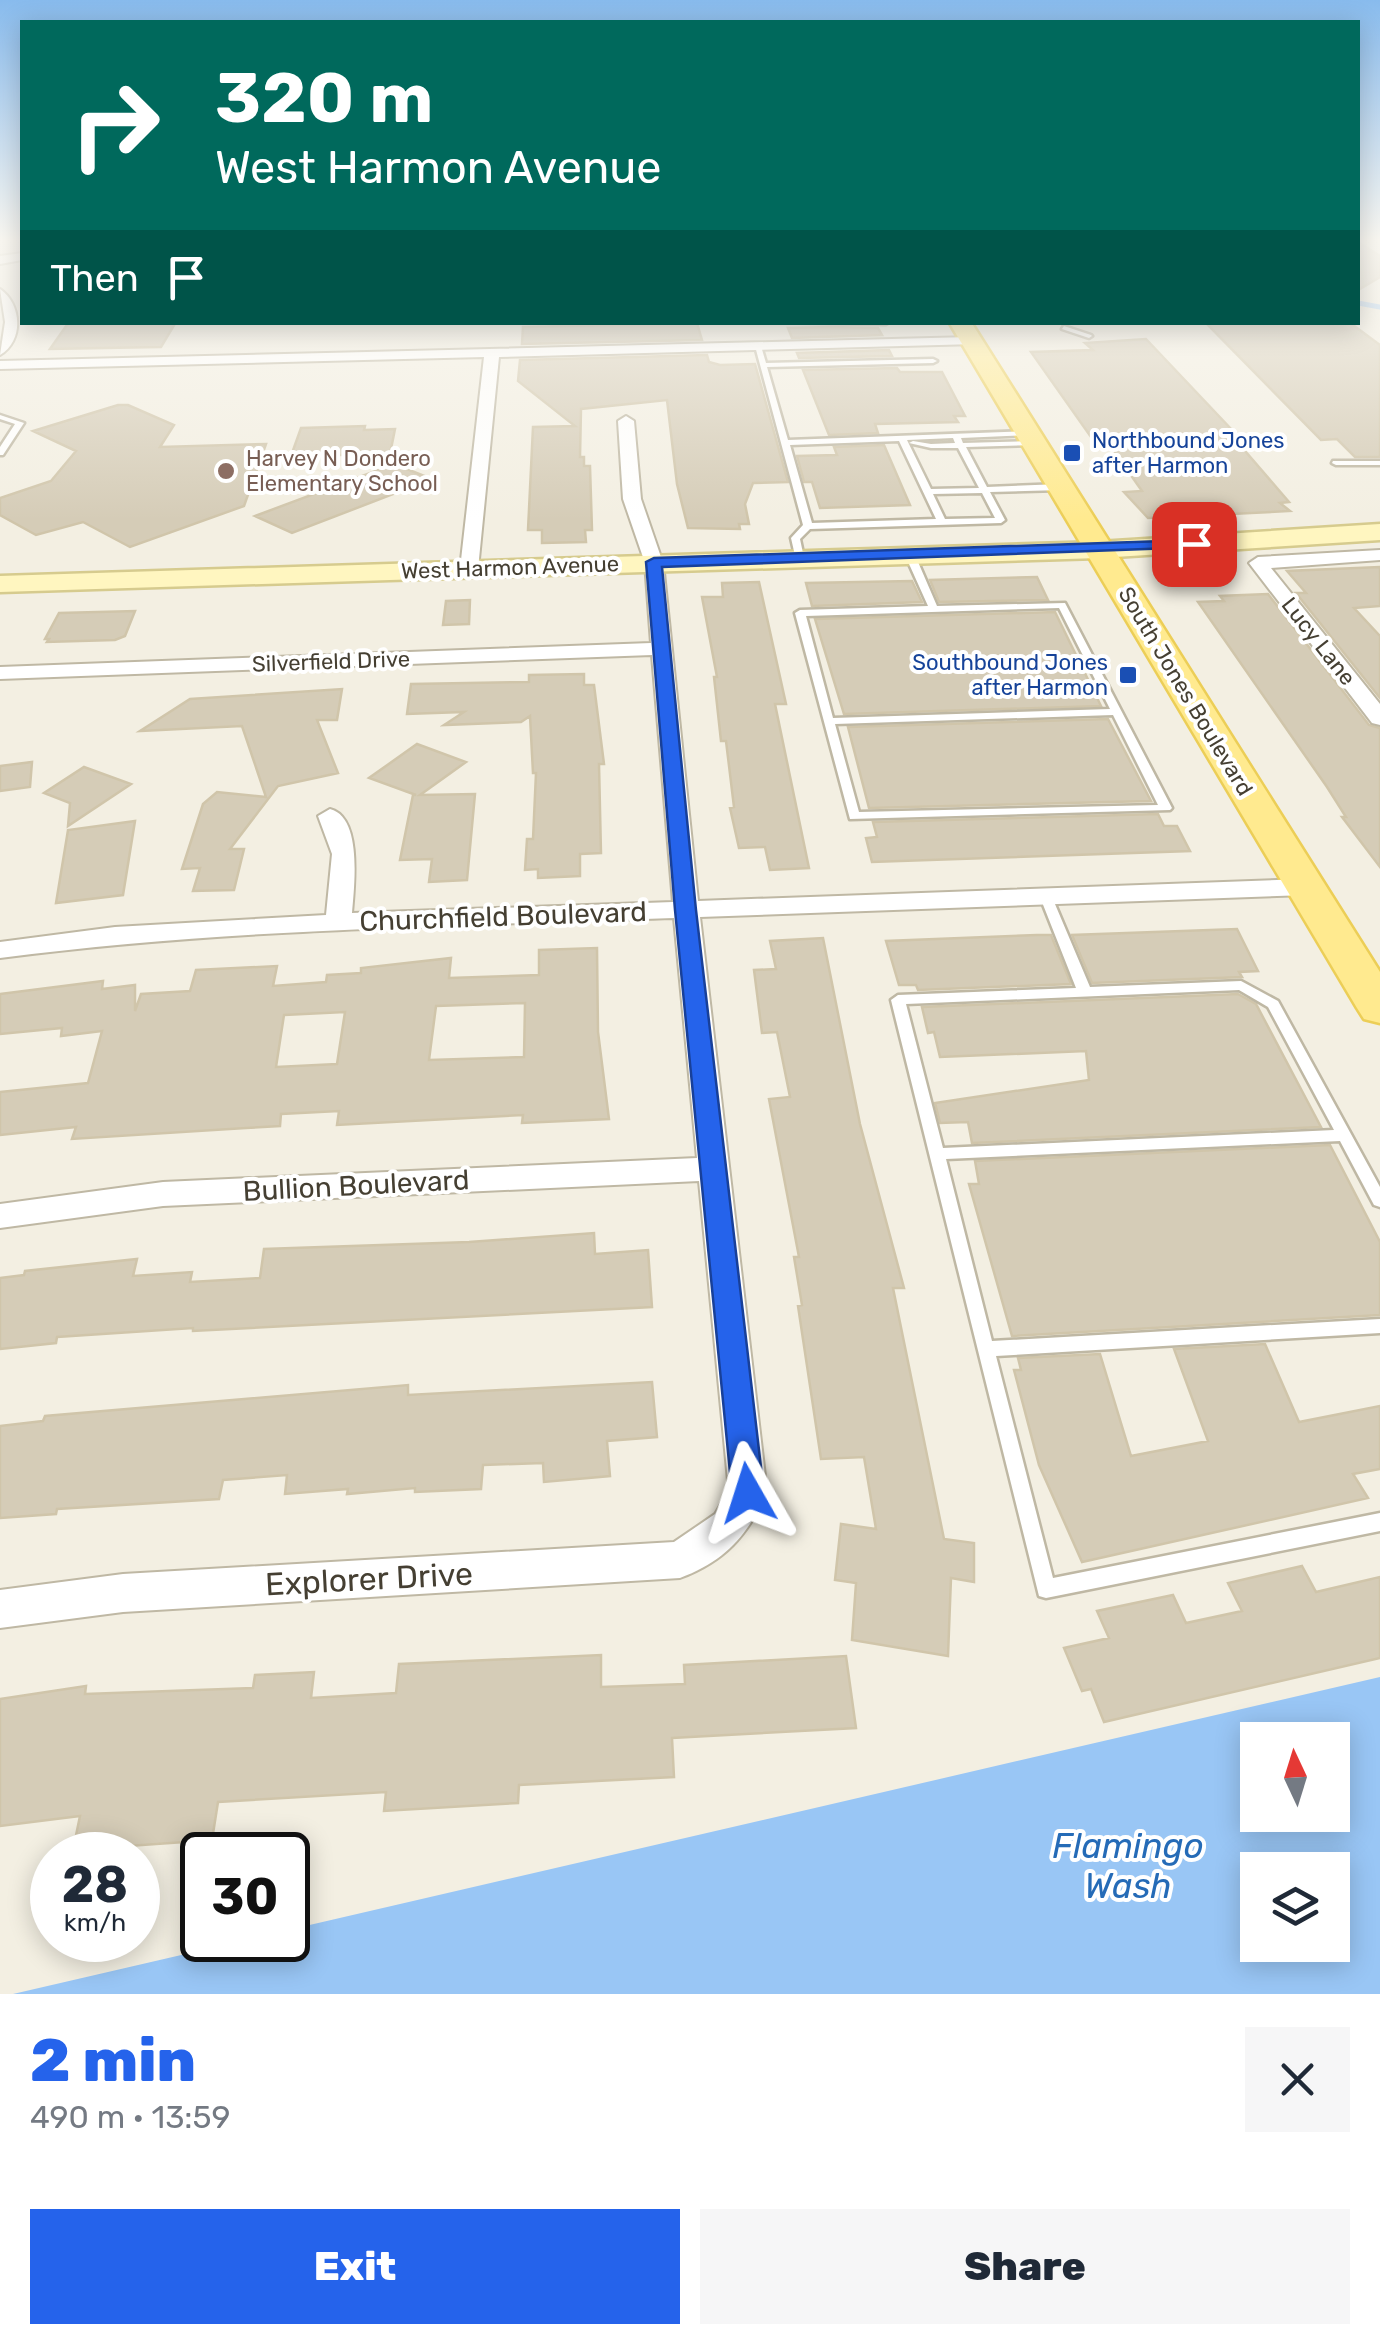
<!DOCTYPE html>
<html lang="en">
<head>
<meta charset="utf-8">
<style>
	:root { --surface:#fff; --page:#f6f6f7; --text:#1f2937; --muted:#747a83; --accent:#2563eb }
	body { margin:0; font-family:Rubik,sans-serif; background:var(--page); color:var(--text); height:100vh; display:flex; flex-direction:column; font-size:38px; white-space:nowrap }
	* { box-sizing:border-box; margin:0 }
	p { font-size:32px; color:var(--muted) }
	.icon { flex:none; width:55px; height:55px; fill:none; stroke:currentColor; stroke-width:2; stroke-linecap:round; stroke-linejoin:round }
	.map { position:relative; height:1994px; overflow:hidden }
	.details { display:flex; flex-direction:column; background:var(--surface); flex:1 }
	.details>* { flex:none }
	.top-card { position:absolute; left:20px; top:20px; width:1340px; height:305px; border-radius:0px; box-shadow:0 5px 25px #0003; background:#00695c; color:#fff; overflow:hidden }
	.needle { width:65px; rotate:356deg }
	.controls { position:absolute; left:1240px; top:1722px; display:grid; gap:20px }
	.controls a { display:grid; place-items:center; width:110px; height:110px; border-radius:0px; background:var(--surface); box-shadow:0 5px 25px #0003; font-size:50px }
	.speed { position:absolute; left:30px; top:1832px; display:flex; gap:20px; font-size:50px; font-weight:700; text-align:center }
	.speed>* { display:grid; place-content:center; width:130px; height:130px; border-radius:50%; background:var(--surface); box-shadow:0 5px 25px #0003; line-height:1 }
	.speed small { font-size:25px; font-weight:400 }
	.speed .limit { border:5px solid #111; border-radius:15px; background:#fff; color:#111 }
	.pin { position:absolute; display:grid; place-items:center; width:85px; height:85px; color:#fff; margin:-42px; border-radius:20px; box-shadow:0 5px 15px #0006 }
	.me { position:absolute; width:110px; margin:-55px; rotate:354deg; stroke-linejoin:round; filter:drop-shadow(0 0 8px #0008) }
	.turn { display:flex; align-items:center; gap:35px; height:210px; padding:0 30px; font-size:45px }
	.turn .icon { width:130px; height:130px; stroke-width:2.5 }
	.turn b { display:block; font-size:70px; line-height:85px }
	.then { display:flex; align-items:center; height:95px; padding:0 30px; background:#0003; gap:20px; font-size:38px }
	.round { display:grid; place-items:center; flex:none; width:105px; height:105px; border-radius:0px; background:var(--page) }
	.head { display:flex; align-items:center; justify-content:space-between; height:170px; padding:0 30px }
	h1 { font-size:60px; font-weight:800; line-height:75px; color:var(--accent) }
	.button { display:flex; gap:20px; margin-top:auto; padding:20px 30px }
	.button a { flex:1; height:115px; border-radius:0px; background:var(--accent); color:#fff; font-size:40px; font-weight:800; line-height:115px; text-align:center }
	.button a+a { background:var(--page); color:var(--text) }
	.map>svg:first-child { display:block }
	.water { fill:#99c6f5; fill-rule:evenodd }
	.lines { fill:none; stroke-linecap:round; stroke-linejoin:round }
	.stream { stroke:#99c6f5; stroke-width:5 }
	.building { fill:#d5ccb7; stroke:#d0c5aa; stroke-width:2.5; fill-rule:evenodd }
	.service-casing { stroke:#bfb8a4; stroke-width:5 }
	.minor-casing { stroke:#bfb8a4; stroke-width:4 }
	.secondary-casing { stroke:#d6cb8e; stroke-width:5 }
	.primary-casing { stroke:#ecce57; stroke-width:5 }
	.service { fill:#fff; fill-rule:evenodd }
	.minor { fill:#fff; fill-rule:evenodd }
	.secondary { fill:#fff6c0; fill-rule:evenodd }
	.primary { fill:#ffea8f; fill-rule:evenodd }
	.route { fill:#2563eb; stroke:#184099; stroke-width:2.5 }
	.transit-dot { fill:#1a4fb4; stroke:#fff; stroke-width:4 }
	.education-dot { fill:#8d6e63; stroke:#fff; stroke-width:4 }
	.labels { text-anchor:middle; stroke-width:8; stroke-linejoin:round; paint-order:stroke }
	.far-transit-label { font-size:22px; fill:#164399; stroke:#fff; text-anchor:start }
	.far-education-label { font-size:22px; fill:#785e54; stroke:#fff; text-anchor:start }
	.far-street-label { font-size:22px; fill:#453f32; stroke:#fff }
	.street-label { font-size:28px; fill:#453f32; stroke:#fff }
	.near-street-label { font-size:32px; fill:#453f32; stroke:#fff }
	.near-water-label { font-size:35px; font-style:italic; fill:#256bb7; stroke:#fff }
</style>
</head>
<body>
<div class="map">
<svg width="1380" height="1994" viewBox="0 0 1380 1994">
	<rect width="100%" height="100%" fill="#f3efe2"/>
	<path class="water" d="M 1380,1677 L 1380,1994 L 13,1994 L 246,1940 L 288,1940 L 288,1930 ZM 1258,1740 L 1332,1740 L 1332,1815 L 1258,1815 ZM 1258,1870 L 1332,1870 L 1332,1945 L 1258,1945 Z"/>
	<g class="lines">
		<path class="stream" d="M 1358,303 L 1380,307"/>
	</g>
	<path class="building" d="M 1358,242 L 1380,256 L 1380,277 L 1358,290 Z
		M 69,322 L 176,322 L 161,347 L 50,349 Z
		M 1205,322 L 1349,322 L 1380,345 L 1380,457 L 1355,457 L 1337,439 L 1321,440 Z
		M 697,323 L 702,340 L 522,344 L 523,327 Z
		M 830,327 L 878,328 L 882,335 L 792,338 L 788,328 Z
		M 1146,339 L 1232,430 L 1227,430 L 1289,502 L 1280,503 L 1290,511 L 1148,518 L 1124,492 L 1142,491 L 1104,437 L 1091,437 L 1031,352 L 1093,350 L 1085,343 Z
		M 889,350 L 892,356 L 799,358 L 797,353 Z
		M 707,355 L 709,362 L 720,365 L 755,364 L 788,482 L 753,483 L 745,504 L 749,524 L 739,524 L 740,529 L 688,528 L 677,484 L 667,400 L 581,409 L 580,457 L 584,457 L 584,466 L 590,466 L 592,530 L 585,530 L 586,542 L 542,543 L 542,530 L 528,530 L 533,427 L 575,426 L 518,381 L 520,360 Z
		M 897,368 L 900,372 L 942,372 L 965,416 L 954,416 L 958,422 L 875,424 L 878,433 L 829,435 L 803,370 Z
		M 118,405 L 128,405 L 174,425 L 160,447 L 266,444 L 244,506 L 130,547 L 83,522 L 36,535 L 0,515 L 0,498 L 51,481 L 76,451 L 33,431 Z
		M 365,426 L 364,430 L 395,429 L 390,454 L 291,456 L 301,428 Z
		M 884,445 L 910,505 L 820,508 L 812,482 L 804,482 L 797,456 L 837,455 L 834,447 Z
		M 394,464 L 432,479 L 292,533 L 255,516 Z
		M 1380,567 L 1380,606 L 1354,608 L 1380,636 L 1380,698 L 1296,593 L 1306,593 L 1287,571 Z
		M 1037,577 L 1048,600 L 939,602 L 930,580 Z
		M 912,581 L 922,602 L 812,606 L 806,583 Z
		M 759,582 L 786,704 L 775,704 L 809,868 L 770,870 L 765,847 L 739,848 L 730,808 L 734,807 L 726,741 L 721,741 L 714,677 L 717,677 L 702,597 L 723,597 L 722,583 Z
		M 1268,594 L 1369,725 L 1380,728 L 1380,867 L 1342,817 L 1346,817 L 1327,787 L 1198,602 L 1224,601 L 1220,596 Z
		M 470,600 L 469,624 L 443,625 L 446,601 Z
		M 135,611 L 125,636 L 115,640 L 47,642 L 49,639 L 45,639 L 59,613 Z
		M 1055,612 L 1101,706 L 844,714 L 815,619 Z
		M 584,674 L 584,685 L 594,685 L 604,764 L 599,764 L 601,853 L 580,854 L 580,876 L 538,878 L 538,869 L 525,870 L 527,839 L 533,839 L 536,773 L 533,773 L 530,716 L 521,722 L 444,725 L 464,712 L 407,714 L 411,684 L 529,682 L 529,675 Z
		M 342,689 L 337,720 L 317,720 L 338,773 L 278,786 L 230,849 L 244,849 L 234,890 L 193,891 L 200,868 L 182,869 L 203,804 L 217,792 L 266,797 L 242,726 L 140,731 L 190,699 Z
		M 1108,719 L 1151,801 L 869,808 L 848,727 Z
		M 417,744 L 466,762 L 420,795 L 475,794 L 467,880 L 429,882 L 432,859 L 400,860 L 413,795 L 416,795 L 369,778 Z
		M 32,762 L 30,787 L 0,791 L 0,766 Z
		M 84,767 L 131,784 L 68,826 L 70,803 L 44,793 Z
		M 1158,814 L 1164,826 L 1177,826 L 1190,851 L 872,862 L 866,838 L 877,837 L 873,822 Z
		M 135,821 L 123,895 L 56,903 L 68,830 Z
		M 1237,929 L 1258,971 L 1239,972 L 1242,977 L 1092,983 L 1072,935 Z
		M 1037,935 L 1051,935 L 1071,984 L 918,990 L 916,985 L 899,985 L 886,941 Z
		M 823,938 L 860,1124 L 904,1288 L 893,1288 L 944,1539 L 974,1543 L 974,1582 L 951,1578 L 948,1656 L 852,1640 L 856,1583 L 835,1580 L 841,1524 L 876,1529 L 864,1457 L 821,1459 L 798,1306 L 802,1305 L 794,1257 L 799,1257 L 769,1099 L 790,1097 L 777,1032 L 762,1033 L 754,970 L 776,969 L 770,941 Z
		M 597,948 L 598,1032 L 609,1119 L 522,1123 L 523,1115 L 337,1125 L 339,1111 L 281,1114 L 280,1126 L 246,1128 L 72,1139 L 76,1127 L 0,1135 L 0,1092 L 88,1083 L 102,1031 L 61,1036 L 62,1028 L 0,1034 L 0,994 L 103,981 L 102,989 L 135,985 L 135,1011 L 141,994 L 190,991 L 196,970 L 277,966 L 273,986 L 326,982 L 327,975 L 361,973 L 361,968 L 451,958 L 449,978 L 539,975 L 539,950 ZM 525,1003 L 524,1057 L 429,1060 L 436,1006 ZM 345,1012 L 337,1064 L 276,1067 L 284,1015 Z
		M 1238,994 L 1256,1004 L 1321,1127 L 972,1143 L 968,1122 L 940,1123 L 935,1103 L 1089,1080 L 1086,1051 L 940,1057 L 934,1032 L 928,1033 L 922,1007 Z
		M 1330,1145 L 1380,1242 L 1380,1315 L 1012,1336 L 969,1184 L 979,1184 L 975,1161 Z
		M 594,1233 L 595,1254 L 648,1250 L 652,1307 L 193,1331 L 193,1328 L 57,1337 L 56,1343 L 0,1349 L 0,1278 L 24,1275 L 25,1271 L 137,1259 L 133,1276 L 192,1272 L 190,1282 L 260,1278 L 264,1249 L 469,1242 Z
		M 1265,1344 L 1299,1422 L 1380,1406 L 1380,1469 L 1353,1474 L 1368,1498 L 1082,1562 L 1039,1465 L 1014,1370 L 1021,1370 L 1018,1358 L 1100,1354 L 1131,1456 L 1208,1441 L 1174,1349 Z
		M 652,1382 L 657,1437 L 607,1441 L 610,1476 L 544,1482 L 543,1463 L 483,1465 L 481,1489 L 415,1492 L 415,1488 L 347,1494 L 348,1489 L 285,1494 L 287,1475 L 223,1480 L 219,1499 L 57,1509 L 56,1514 L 0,1518 L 0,1426 L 43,1421 L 45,1416 L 408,1385 L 408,1395 Z
		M 1302,1566 L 1316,1592 L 1380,1577 L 1380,1658 L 1104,1722 L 1091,1689 L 1082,1691 L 1064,1648 L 1109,1638 L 1097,1611 L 1173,1595 L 1186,1623 L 1242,1611 L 1228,1583 Z
		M 601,1655 L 601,1687 L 685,1684 L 684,1665 L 846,1656 L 856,1728 L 672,1738 L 674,1777 L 519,1785 L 518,1803 L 384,1811 L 386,1792 L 218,1802 L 212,1840 L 73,1850 L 80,1816 L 0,1826 L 0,1699 L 86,1686 L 85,1694 L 253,1688 L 255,1675 L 314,1672 L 311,1698 L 396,1693 L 399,1664 Z"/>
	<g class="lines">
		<defs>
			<path id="service" d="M 767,322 L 889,322 L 886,324 Z
				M 1064,326 L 1091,335 L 1092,336 L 1089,338 L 1062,329 Z
				M 758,344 L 761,346 L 766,363 L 933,359 L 937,361 L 933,363 L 767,367 L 788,440 L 1028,431 L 1032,433 L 1031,435 L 961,438 L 963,443 L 1034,441 L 1038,443 L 1034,445 L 966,447 L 987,487 L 1061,484 L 1065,487 L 1061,490 L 990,492 L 1005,520 L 1001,523 L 810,529 L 800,539 L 804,558 L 796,560 L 791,538 L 803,525 L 755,346 ZM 953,438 L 955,443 L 931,444 L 913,441 L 909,443 L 931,448 L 958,448 L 979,488 L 931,489 L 907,440 ZM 899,441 L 936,519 L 812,523 L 790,445 ZM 982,493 L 995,518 L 945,519 L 933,494 Z
				M 0,415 L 24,423 L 3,455 L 0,455 L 0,447 L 15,424 L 0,419 Z
				M 1333,461 L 1380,461 L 1380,465 L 1336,465 L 1332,463 Z
				M 910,552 L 915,555 L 937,606 L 1065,603 L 1172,808 L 1170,810 L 850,819 L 795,613 L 800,610 L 928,606 L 905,555 ZM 1059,608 L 1110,709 L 833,718 L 806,616 ZM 1113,715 L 1158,805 L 859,812 L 835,724 Z
				M 1046,893 L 1052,897 L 1090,987 L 1241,981 L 1278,1001 L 1380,1187 L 1380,1207 L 1374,1205 L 1340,1141 L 946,1159 L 992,1341 L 1380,1319 L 1380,1333 L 996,1356 L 1053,1578 L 1380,1513 L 1380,1531 L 1046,1598 L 1039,1596 L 891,1000 L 898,995 L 1076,988 L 1040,897 ZM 1239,990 L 1268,1007 L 1334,1130 L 943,1148 L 906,1004 Z"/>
			<path id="minor" d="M 22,253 L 22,260 L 0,264 L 0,256 Z
				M 0,289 C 22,304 24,341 0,355 L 5,322 Z
				M 971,337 L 976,338 L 976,344 L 499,357 L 478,569 L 469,575 L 460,569 L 484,357 L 0,369 L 0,361 Z
				M 626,416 L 634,421 L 641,499 L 663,563 L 698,901 L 1306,879 L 1319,887 L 1306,895 L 700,917 L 767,1493 C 747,1536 725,1561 680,1578 L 123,1612 L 0,1628 L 0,1590 L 123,1574 L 674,1542 L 715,1514 L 729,1491 L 699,1181 L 163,1206 L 0,1228 L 0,1204 L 163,1182 L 697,1158 L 674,918 C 449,926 223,929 0,958 L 0,942 L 115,927 L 326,915 L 332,854 L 318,816 L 330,809 C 363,817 354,888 352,913 L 673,902 L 652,655 L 0,679 L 0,667 L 651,643 L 645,563 L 623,499 L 618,421 Z
				M 1380,550 L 1380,560 L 1271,568 L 1380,704 L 1380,725 L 1372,723 L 1249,563 L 1258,557 Z"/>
			<path id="secondary" d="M 1380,524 L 1380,540 L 1099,558 L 0,592 L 0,576 L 1099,542 Z"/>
			<path id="primary" d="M 949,322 L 971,322 L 1380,972 L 1380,1023 L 1364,1019 L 1357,1008 Z"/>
		</defs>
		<use href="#service" class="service-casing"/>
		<use href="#minor" class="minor-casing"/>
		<use href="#secondary" class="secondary-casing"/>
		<use href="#primary" class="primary-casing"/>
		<use href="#service" class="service"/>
		<use href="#minor" class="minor"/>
		<use href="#secondary" class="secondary"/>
		<use href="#primary" class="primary"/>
	</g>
	<linearGradient id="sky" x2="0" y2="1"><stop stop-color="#88bbed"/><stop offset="0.46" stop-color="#faf8f2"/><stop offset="1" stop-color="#faf8f2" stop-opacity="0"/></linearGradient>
	<rect width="1380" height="520" fill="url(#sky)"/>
	<path class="route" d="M 1194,540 L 1200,541 L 1200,547 L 662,567 L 696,910 L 764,1493 L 759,1503 L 748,1507 L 737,1503 L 732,1493 L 675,910 L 646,562 L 654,558 Z"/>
	<g class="transit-dot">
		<rect x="1062" y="443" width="20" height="20" rx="5"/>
		<rect x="1118" y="665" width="20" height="20" rx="5"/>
	</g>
	<circle class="education-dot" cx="226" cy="471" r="10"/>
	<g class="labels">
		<g class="far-transit-label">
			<text x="1092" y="448">Northbound Jones<tspan x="1092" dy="25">after Harmon</tspan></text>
			<text x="1108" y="670" text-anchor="end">Southbound Jones<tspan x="1108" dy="25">after Harmon</tspan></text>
		</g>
		<g class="far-education-label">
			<text x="246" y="466">Harvey N Dondero<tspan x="246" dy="25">Elementary School</tspan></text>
		</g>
		<g class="far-street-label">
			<text transform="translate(510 567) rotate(-2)" y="8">West Harmon Avenue</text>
			<text transform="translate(1319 641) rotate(52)" y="8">Lucy Lane</text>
			<text transform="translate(331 661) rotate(-2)" y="8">Silverfield Drive</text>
			<text transform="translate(1186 691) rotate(59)" y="8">South Jones Boulevard</text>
		</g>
		<g class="street-label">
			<text transform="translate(503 916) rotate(-2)" y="10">Churchfield Boulevard</text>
			<text transform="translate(356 1185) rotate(-3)" y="10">Bullion Boulevard</text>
		</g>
		<g class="near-street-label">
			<text transform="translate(369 1579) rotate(-3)" y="11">Explorer Drive</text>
		</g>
		<g class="near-water-label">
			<text x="1128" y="1858">Flamingo<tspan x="1128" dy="40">Wash</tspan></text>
		</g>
	</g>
</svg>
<div class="controls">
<a><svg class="needle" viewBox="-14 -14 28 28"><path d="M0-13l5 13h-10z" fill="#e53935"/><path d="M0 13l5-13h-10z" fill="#747a83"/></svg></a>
<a><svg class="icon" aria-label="layers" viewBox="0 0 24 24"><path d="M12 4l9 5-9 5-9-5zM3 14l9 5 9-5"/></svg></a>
</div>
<div class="speed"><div>28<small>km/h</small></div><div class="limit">30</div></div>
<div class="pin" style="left:1194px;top:544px;background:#d93025"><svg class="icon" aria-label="arrive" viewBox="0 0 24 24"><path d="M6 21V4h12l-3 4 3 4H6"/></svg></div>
<svg class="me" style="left:748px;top:1493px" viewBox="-20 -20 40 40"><path d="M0-17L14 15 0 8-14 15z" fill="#2563eb" stroke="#fff" stroke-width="4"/></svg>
<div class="top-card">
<div class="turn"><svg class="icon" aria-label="right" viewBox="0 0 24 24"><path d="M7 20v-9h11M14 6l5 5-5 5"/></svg><div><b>320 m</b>West Harmon Avenue</div></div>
<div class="then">Then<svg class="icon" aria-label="arrive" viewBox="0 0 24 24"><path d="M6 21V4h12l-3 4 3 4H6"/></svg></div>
</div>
</div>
<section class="details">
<div class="head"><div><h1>2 min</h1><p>490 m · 13:59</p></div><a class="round"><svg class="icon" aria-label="close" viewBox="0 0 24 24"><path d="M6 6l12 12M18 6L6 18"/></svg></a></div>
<div class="button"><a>Exit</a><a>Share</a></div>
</section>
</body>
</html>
